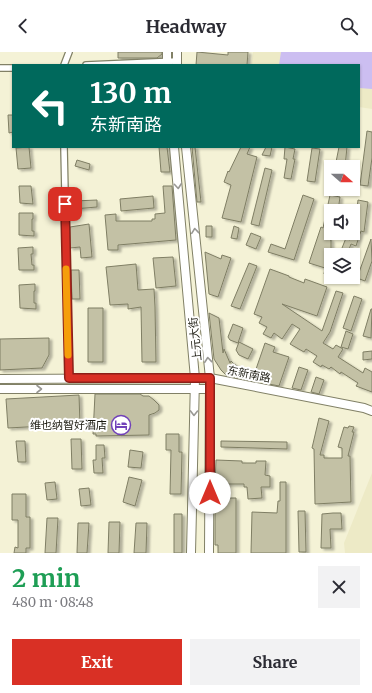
<!DOCTYPE html>
<html lang="en">
<head>
<meta charset="utf-8">
<style>
	:root { --surface:#fff; --page:#f2f2f3; --text:#2b2b33; --muted:#7c7c81; --accent:#d93025 }
	body { margin:0; font-family:Merriweather,"Noto Sans SC",serif; background:var(--page); color:var(--text); height:100vh; display:flex; flex-direction:column; font-size:15px; white-space:nowrap }
	* { box-sizing:border-box; margin:0 }
	p { font-size:13px; color:var(--muted) }
	.icon { flex:none; width:22px; height:22px; fill:none; stroke:currentColor; stroke-width:2; stroke-linecap:round; stroke-linejoin:round }
	.map { position:relative; height:501px; overflow:hidden }
	.drawer { display:flex; flex-direction:column; background:var(--surface); flex:1 }
	.drawer>* { flex:none }
	.hud { position:absolute; left:12px; top:12px; width:348px; height:84px; border-radius:0px; box-shadow:0 1px 3px #0004; background:#00695c; color:#fff; overflow:hidden }
	.needle { width:26px; rotate:111deg }
	.controls { position:absolute; left:324px; top:108px; display:grid; gap:8px }
	.controls a { display:grid; place-items:center; width:36px; height:36px; border-radius:0px; background:var(--surface); box-shadow:0 1px 3px #0004; font-size:20px }
	.pin { position:absolute; display:grid; place-items:center; width:34px; height:34px; color:#fff; margin:-17px; border-radius:8px; box-shadow:0 2px 6px #0006 }
	.me { position:absolute; width:44px; margin:-22px; rotate:0deg; stroke-linejoin:round; filter:drop-shadow(0 0 3px #0008) }
	.turn { display:flex; align-items:center; gap:14px; height:84px; padding:0 12px; font-size:18px }
	.turn .icon { width:52px; height:52px; stroke-width:2.5 }
	.turn b { display:block; font-size:28px; line-height:34px }
	.round { display:grid; place-items:center; flex:none; width:42px; height:42px; border-radius:0px; background:var(--page) }
	.headline { display:flex; align-items:center; justify-content:space-between; height:68px; padding:0 12px }
	h1 { font-size:24px; font-weight:700; line-height:30px; color:#1e9e55 }
	.primary-button { display:flex; gap:8px; margin-top:auto; padding:8px 12px }
	.primary-button a { flex:1; height:46px; border-radius:0px; background:var(--accent); color:#fff; font-size:16px; font-weight:700; line-height:46px; text-align:center }
	.primary-button a+a { background:var(--page); color:var(--text) }
	header { display:flex; justify-content:space-between; align-items:center; height:52px; padding:0 12px; background:var(--surface); font-size:18px; font-weight:700 }
	.map>svg:first-child { display:block }
	.built { fill:#edeac6 }
	.pitch { fill:#ccbef1 }
	.building { fill:#c3c1a5; stroke:#7f7e64; filter:url(#shadow) }
	.lines { fill:none; stroke-linecap:round; stroke-linejoin:round }
	.street-casing { stroke:#818066; stroke-width:8 }
	.secondary-casing { stroke:#818066; stroke-width:10 }
	.street { stroke:#fff; stroke-width:5.5 }
	.secondary { stroke:#fff; stroke-width:8 }
	.oneway { stroke:#999894 }
	.route-casing { stroke:#8d1f18; stroke-width:10 }
	.route { stroke:#d93025; stroke-width:7 }
	.slow { stroke:#f59e0b; stroke-width:7 }
	.labels { text-anchor:middle; stroke-width:4; stroke-linejoin:round; paint-order:stroke }
	.street-label { font-size:11px; fill:#1c1b11; stroke:#fff }
	.poi-label { font-size:11px; fill:#1c1b11; stroke:#fff; text-anchor:end }
</style>
</head>
<body>
<header><svg class="icon" aria-label="back" viewBox="0 0 24 24"><path d="M15 5l-7 7 7 7"/></svg>Headway<svg class="icon" aria-label="search" viewBox="0 0 24 24"><circle cx="10" cy="10" r="6"/><path d="M15 15l6 6"/></svg></header>
<div class="map">
<svg width="372" height="501" viewBox="0 0 372 501">
	<defs>
		<filter id="shadow"><feDropShadow dx="3" dy="2" stdDeviation="1" flood-color="#0004"/></filter>
	</defs>
	<rect width="100%" height="100%" fill="#f4f2d6"/>
	<path class="built" d="M 253,0 L 372,0 L 372,57 L 359,55 L 359,13 L 251,13 Z
		M 372,421 L 372,501 L 345,501 L 344,491 Z"/>
	<path class="pitch" d="M 281,0 L 372,0 L 372,37 L 359,36 L 359,13 L 279,13 Z"/>
	<path class="building" d="M 118,0 L 162,0 L 162,2 L 157,6 L 118,6 Z
		M 197,0 L 228,3 L 228,0 L 248,0 L 247,13 L 196,13 Z
		M 8,63 L 13,63 L 13,80 L 9,81 Z
		M 367,79 L 372,80 L 372,106 L 368,134 L 360,133 Z
		M 29,95 L 31,116 L 18,117 L 16,96 Z
		M 159,95 L 167,95 L 170,120 L 161,120 Z
		M 192,95 L 195,95 L 201,150 L 197,150 Z
		M 241,95 L 250,95 L 247,102 L 257,105 L 241,170 L 222,166 L 231,133 L 224,130 L 228,119 L 229,120 Z
		M 266,95 L 272,95 L 270,104 L 262,103 Z
		M 285,95 L 295,97 L 293,107 L 295,107 L 291,127 L 284,126 L 287,107 L 284,107 Z
		M 339,95 L 347,95 L 345,115 L 335,115 Z
		M 312,96 L 320,97 L 315,130 L 307,129 Z
		M 77,108 L 90,112 L 89,118 L 75,114 Z
		M 265,116 L 272,118 L 259,174 L 251,172 Z
		M 19,134 L 31,134 L 33,152 L 20,151 Z
		M 163,134 L 172,134 L 176,188 L 118,193 L 118,198 L 108,198 L 105,163 L 116,162 L 116,169 L 152,169 L 152,167 L 155,167 L 155,162 L 165,161 Z
		M 303,143 L 314,147 L 294,208 L 268,200 L 271,192 L 285,197 Z
		M 330,143 L 340,145 L 338,159 L 331,159 L 331,178 L 328,187 L 331,188 L 331,198 L 340,201 L 346,186 L 350,188 L 352,181 L 354,181 L 358,148 L 368,150 L 364,180 L 361,179 L 356,194 L 351,192 L 347,203 L 331,203 L 331,223 L 324,222 L 325,216 L 309,211 L 321,175 L 323,176 Z
		M 153,144 L 154,156 L 121,159 L 120,147 Z
		M 97,148 L 97,155 L 74,157 L 74,149 Z
		M 19,161 L 33,161 L 33,167 L 32,167 L 32,179 L 34,179 L 34,184 L 19,183 Z
		M 89,172 L 92,205 L 81,206 L 80,195 L 70,196 L 70,175 Z
		M 206,174 L 212,174 L 212,185 L 206,185 Z
		M 234,174 L 239,176 L 237,187 L 231,186 Z
		M 251,181 L 261,185 L 256,197 L 246,193 Z
		M 371,187 L 372,209 L 365,229 L 357,226 Z
		M 33,195 L 33,202 L 31,202 L 32,213 L 34,213 L 34,218 L 19,218 L 18,196 Z
		M 205,200 L 221,207 L 222,203 L 231,206 L 218,245 L 209,242 Z
		M 173,205 L 176,234 L 156,236 L 153,206 Z
		M 249,211 L 257,214 L 240,257 L 231,254 Z
		M 136,212 L 138,238 L 154,237 L 155,255 L 156,310 L 142,310 L 141,255 L 128,257 L 128,252 L 110,253 L 106,215 Z
		M 270,217 L 289,224 L 289,225 L 304,231 L 305,227 L 327,235 L 317,264 L 282,252 L 322,279 L 336,239 L 343,241 L 330,280 L 323,291 L 333,297 L 336,293 L 343,297 L 338,305 L 363,321 L 365,316 L 372,320 L 372,340 L 356,334 L 358,331 L 341,320 L 340,322 L 331,315 L 329,317 L 322,313 L 321,315 L 313,310 L 317,304 L 306,297 L 304,300 L 290,292 L 300,277 L 292,272 L 282,287 L 274,281 L 271,286 L 263,282 L 267,275 L 259,271 L 262,265 L 254,262 Z
		M 71,218 L 79,218 L 80,247 L 72,247 Z
		M 35,232 L 35,239 L 34,239 L 34,251 L 36,251 L 36,257 L 20,256 L 19,233 Z
		M 354,244 L 362,247 L 351,279 L 343,276 Z
		M 88,256 L 103,256 L 103,310 L 88,310 Z
		M 371,257 L 372,257 L 371,286 L 363,284 Z
		M 209,261 L 219,266 L 223,301 L 224,297 L 230,311 L 231,309 L 234,312 L 244,318 L 243,321 L 249,323 L 248,328 L 226,323 L 221,318 L 214,307 Z
		M 233,272 L 243,276 L 238,291 L 230,288 L 228,285 Z
		M 346,279 L 353,282 L 348,297 L 341,295 Z
		M 49,286 L 49,303 L 42,316 L 0,318 L 0,287 Z
		M 239,290 L 253,297 L 248,307 L 239,303 L 236,298 Z
		M 265,291 L 275,295 L 273,300 L 289,305 L 279,334 L 269,332 L 271,325 L 255,320 Z
		M 372,299 L 372,307 L 363,308 L 363,300 Z
		M 299,315 L 308,318 L 301,338 L 292,336 Z
		M 316,325 L 324,328 L 319,342 L 311,340 Z
		M 95,342 L 140,342 L 143,344 L 149,344 L 154,348 L 159,353 L 159,358 L 155,361 L 149,363 L 149,383 L 96,384 L 96,382 L 93,382 Z
		M 79,343 L 80,372 L 8,376 L 6,347 Z
		M 319,366 L 329,369 L 320,403 L 324,403 L 324,406 L 342,406 L 342,396 L 338,395 L 344,375 L 348,376 L 349,374 L 354,375 L 352,380 L 354,380 L 348,404 L 350,404 L 351,450 L 315,452 L 314,397 L 312,396 Z
		M 166,382 L 179,382 L 179,400 L 182,400 L 181,442 L 170,442 L 171,398 L 166,398 Z
		M 71,387 L 81,387 L 82,417 L 72,417 Z
		M 16,389 L 25,389 L 26,410 L 18,410 Z
		M 221,389 L 287,390 L 287,397 L 221,395 Z
		M 96,393 L 104,393 L 105,406 L 102,406 L 103,421 L 94,421 L 93,408 L 96,408 Z
		M 130,398 L 143,400 L 141,416 L 128,415 Z
		M 216,408 L 242,409 L 242,411 L 256,411 L 256,409 L 266,409 L 265,423 L 270,424 L 270,435 L 261,435 L 262,446 L 248,447 L 247,435 L 244,435 L 244,432 L 215,432 Z
		M 129,425 L 142,428 L 135,454 L 123,450 Z
		M 55,430 L 57,447 L 47,448 L 45,431 Z
		M 280,430 L 286,430 L 286,501 L 251,501 L 252,460 L 277,461 L 278,449 L 280,449 Z
		M 89,436 L 91,453 L 81,454 L 79,437 Z
		M 12,442 L 26,442 L 26,465 L 30,465 L 30,496 L 26,496 L 26,501 L 14,501 L 15,495 L 18,496 L 18,468 L 12,468 Z
		M 215,446 L 236,446 L 236,501 L 218,501 L 218,493 L 215,493 Z
		M 298,459 L 305,459 L 306,500 L 299,500 Z
		M 333,461 L 341,461 L 342,477 L 330,477 L 331,496 L 321,496 L 322,462 Z
		M 174,462 L 182,462 L 182,501 L 174,501 Z
		M 47,466 L 58,466 L 56,501 L 45,501 Z
		M 109,470 L 120,470 L 119,501 L 108,501 Z
		M 78,471 L 89,471 L 87,501 L 77,501 Z
		M 136,471 L 147,471 L 146,501 L 134,501 Z"/>
	<g class="lines">
		<defs>
			<path id="street" d="M 64,13 L 69,0
				M 86,13 L 177,9
				M 0,16 L 13,16
				M 64,95 L 69,326"/>
			<path id="secondary" d="M 177,0 L 177,13
				M 167,13 L 167,0
				M 174,95 L 195,326 L 191,501
				M 186,95 L 210,326 L 209,501
				M 0,327 L 210,326 L 364,356 L 372,359
				M 0,337 L 210,337"/>
		</defs>
		<use href="#street" class="street-casing"/>
		<use href="#secondary" class="secondary-casing"/>
		<use href="#street" class="street"/>
		<use href="#secondary" class="secondary"/>
	</g>
	<defs><path id="oneway-chevron" d="M-2-3.5L2.5 0L-2 3.5" fill="none" stroke-width="1.6" stroke-linecap="round" stroke-linejoin="round"/></defs>
	<g class="oneway">
		<use href="#oneway-chevron" transform="translate(178 134) rotate(85)"/>
		<use href="#oneway-chevron" transform="translate(195 179) rotate(-96)"/>
		<use href="#oneway-chevron" transform="translate(208 308) rotate(-96)"/>
		<use href="#oneway-chevron" transform="translate(39 337)"/>
		<use href="#oneway-chevron" transform="translate(194 361) rotate(91)"/>
	</g>
	<g class="lines">
		<defs>
			<path id="route" d="M 65,152 L 69,326 L 210,326 L 210,441"/>
		</defs>
		<use href="#route" class="route-casing"/>
		<use href="#route" class="route"/>
		<path class="slow" d="M 66,217 L 68,303"/>
	</g>
	<defs>
		<symbol id="hotel-ring" viewBox="-11 -11 22 22"><circle r="9.5" fill="#fff" stroke="#7141b9" stroke-width="1.5"/><path d="M-6-4.5h1.5V1H6V5H4.5V3h-9V5H-6ZM-4 0a1.8 1.8 0 1 1 3.6 0ZM.5 0V-2.5h3Q6-2.5 6 0Z" fill="#7141b9"/></symbol>
	</defs>
	<g fill-rule="evenodd">
		<use href="#hotel-ring" x="110" y="362" width="22" height="22"/>
	</g>
	<g class="labels">
		<g class="street-label">
			<text transform="translate(195 287) rotate(-96)" y="4">上元大街</text>
			<text transform="translate(249 322) rotate(11)" y="4">东新南路</text>
		</g>
		<g class="poi-label">
			<text x="107" y="377">维也纳智好酒店</text>
		</g>
	</g>
</svg>
<div class="controls">
<a><svg class="needle" viewBox="-14 -14 28 28"><path d="M0-13l5 13h-10z" fill="#e53935"/><path d="M0 13l5-13h-10z" fill="#7c7c81"/></svg></a>
<a><svg class="icon" aria-label="sound" viewBox="0 0 24 24"><path d="M4 9h4l5-4v14l-5-4H4zM17 9q2 3 0 6"/></svg></a>
<a><svg class="icon" aria-label="layers" viewBox="0 0 24 24"><path d="M12 4l9 5-9 5-9-5zM3 14l9 5 9-5"/></svg></a>
</div>
<div class="pin" style="left:65px;top:152px;background:#d93025"><svg class="icon" aria-label="arrive" viewBox="0 0 24 24"><path d="M6 21V4h12l-3 4 3 4H6"/></svg></div>
<svg class="me" style="left:210px;top:441px" viewBox="-20 -20 40 40"><circle r="19" fill="#fff"/><path d="M0-13L10 11 0 6-10 11z" fill="#d93025"/></svg>
<div class="hud">
<div class="turn"><svg class="icon" aria-label="left" viewBox="0 0 24 24"><path d="M17 20v-9H6M10 6l-5 5 5 5"/></svg><div><b>130 m</b>东新南路</div></div>
</div>
</div>
<section class="drawer">
<div class="headline"><div><h1>2 min</h1><p>480 m · 08:48</p></div><a class="round"><svg class="icon" aria-label="close" viewBox="0 0 24 24"><path d="M6 6l12 12M18 6L6 18"/></svg></a></div>
<div class="primary-button"><a>Exit</a><a>Share</a></div>
</section>
</body>
</html>
